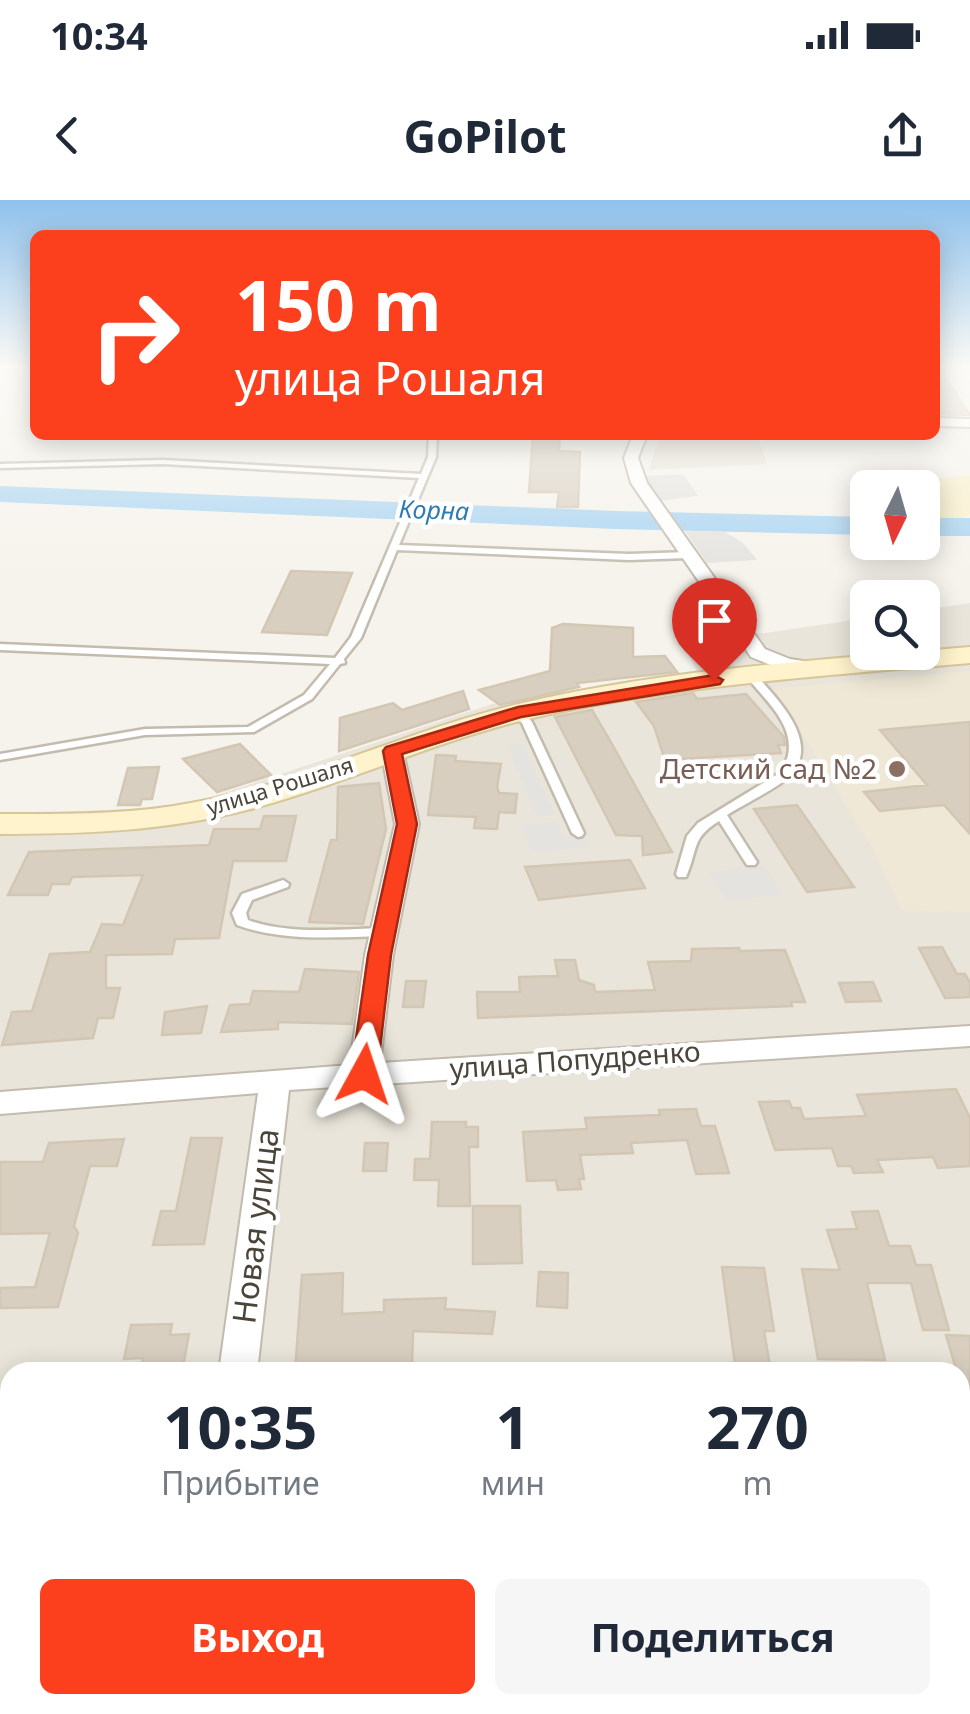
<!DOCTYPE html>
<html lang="ru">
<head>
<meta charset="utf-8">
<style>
	:root { --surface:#fff; --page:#f6f6f7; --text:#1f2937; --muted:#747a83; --accent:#fc3f1d }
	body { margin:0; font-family:"Noto Sans",sans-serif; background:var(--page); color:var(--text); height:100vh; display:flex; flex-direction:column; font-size:38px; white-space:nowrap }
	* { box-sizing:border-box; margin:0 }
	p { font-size:32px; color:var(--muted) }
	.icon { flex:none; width:55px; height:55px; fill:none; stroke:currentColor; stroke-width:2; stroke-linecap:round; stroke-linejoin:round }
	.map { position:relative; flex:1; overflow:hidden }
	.drawer { position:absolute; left:0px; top:1162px; width:970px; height:352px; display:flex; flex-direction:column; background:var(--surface); border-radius:30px 30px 0 0; box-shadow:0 5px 25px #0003 }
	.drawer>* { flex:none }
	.hud { position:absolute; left:30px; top:30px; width:910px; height:210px; border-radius:15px; box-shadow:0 5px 25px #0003; background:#fc3f1d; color:#fff; overflow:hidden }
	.needle { width:65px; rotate:185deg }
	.tools { position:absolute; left:850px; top:270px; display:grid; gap:20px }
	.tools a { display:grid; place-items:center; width:90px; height:90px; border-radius:15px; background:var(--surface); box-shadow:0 5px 25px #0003; font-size:50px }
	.pin { position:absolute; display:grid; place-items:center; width:85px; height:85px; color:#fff; margin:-102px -42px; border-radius:50% 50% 50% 0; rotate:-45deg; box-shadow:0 0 10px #0007 }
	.pin .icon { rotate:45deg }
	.me { position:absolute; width:110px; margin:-55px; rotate:5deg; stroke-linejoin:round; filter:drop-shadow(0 0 8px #0008) }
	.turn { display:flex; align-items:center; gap:35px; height:210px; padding:0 40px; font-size:45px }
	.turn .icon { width:130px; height:130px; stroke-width:2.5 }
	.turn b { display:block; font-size:70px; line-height:85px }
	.eta { display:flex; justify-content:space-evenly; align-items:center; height:170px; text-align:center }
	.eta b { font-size:60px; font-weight:700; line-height:70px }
	.action { display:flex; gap:20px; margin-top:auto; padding:20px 40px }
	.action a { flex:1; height:115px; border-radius:15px; background:var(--accent); color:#fff; font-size:40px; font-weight:700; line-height:115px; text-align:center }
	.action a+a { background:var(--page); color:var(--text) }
	.status { display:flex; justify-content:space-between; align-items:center; height:70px; padding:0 50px; background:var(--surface); direction:ltr }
	.status svg { height:28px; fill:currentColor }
	header { display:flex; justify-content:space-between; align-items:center; height:130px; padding:0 40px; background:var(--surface); font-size:45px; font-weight:700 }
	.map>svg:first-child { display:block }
	.residential { fill:#eae5da }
	.education { fill:#efe8d6 }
	.sand { fill:#f9efc9 }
	.parking { fill:#e5e3e0 }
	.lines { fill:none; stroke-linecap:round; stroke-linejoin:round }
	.river { fill:#a9d4f2; fill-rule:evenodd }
	.building { fill:#d8cfc1; stroke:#d3c7b4; stroke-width:2.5 }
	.lane-casing { stroke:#c2bbae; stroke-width:5 }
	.street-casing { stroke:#c2bbae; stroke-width:4 }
	.secondary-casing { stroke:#d6c79b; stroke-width:4 }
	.lane { fill:#fff; fill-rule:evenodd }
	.street { fill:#fff; fill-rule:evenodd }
	.secondary { fill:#fff3cd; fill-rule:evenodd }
	.route { fill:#fc3f1d; stroke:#a42913; stroke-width:2.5 }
	.education-dot { fill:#8d6e63; stroke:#fff; stroke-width:4 }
	.labels { text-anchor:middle; stroke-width:9; stroke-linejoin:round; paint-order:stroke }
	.far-street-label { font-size:22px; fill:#4b4439; stroke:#fff }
	.far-water-label { font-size:25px; font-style:italic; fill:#2e7ab2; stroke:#fff }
	.education-label { font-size:28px; fill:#785e54; stroke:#fff; text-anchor:end }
	.street-label { font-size:28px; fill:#4b4439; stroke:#fff }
	.near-street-label { font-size:32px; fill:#4b4439; stroke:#fff }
</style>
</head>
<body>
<div class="status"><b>10:34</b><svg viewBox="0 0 49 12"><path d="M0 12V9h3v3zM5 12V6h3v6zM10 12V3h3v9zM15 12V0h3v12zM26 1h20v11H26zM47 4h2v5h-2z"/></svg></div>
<header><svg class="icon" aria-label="back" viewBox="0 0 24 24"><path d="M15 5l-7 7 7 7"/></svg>GoPilot<svg class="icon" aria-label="share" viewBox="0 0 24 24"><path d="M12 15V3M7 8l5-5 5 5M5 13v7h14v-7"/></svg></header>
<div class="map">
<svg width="970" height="1514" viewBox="0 0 970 1514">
	<rect width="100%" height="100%" fill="#f6f3ec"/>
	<path class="residential" d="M 660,235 L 757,235 L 767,264 L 649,270 Z
		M 970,403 L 970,1223 L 960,1222 L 960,1172 L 10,1172 L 10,1505 L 744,1505 L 745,1514 L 0,1514 L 0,629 L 26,613 L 156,608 L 199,601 L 495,503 L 501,507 L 555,493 L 699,474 L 683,445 L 867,418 L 868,452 L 922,452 L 923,410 Z"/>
	<path class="education" d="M 970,471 L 970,712 L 902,711 L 873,649 L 774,489 Z"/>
	<path class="sand" d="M 970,275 L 970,314 C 955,324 937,321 923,313 L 922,288 L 879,287 Z"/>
	<path class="parking" d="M 683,274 L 698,296 L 660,301 L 645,276 Z
		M 685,331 L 725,332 L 743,343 L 757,360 L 707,363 Z
		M 523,544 L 555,615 L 537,617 L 507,545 Z
		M 557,622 L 564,638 L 585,636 L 590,647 L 531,652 L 521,625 Z
		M 764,665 L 783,695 L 727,700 L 709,673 Z"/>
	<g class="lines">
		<path class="river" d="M 0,286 L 616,311 L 868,317 L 868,335 L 616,329 L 0,302 Z
			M 922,318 L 970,318 L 970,336 L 922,336 Z"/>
	</g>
	<path class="building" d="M 935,168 L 939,168 L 970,215 L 935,214 Z
		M 533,235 L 560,236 L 559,251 L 580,252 L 578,307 L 557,307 L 559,292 L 529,292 Z
		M 291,371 L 352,373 L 327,435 L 262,432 Z
		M 563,424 L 633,428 L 633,457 L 665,456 L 677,472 L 577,483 L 579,487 L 500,505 L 479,490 L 550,471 L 552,428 Z
		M 463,491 L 469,509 L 339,551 L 340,518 L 393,503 L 402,510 Z
		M 693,493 L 697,499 L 746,494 L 784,537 L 785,545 L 778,545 L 781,553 L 665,560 L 654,526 L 636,502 Z
		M 592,510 L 613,546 L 672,652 L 643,655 L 642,636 L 616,635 L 555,517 Z
		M 970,522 L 970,634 L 944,605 L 880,611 L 864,592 L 927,585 L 880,530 Z
		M 240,544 L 271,575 L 217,592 L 183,559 Z
		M 436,555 L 456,556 L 455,561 L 501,564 L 497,587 L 499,593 L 517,594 L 515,613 L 499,612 L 497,629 L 474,628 L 476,617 L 428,615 Z
		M 159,567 L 152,599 L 142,599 L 140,605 L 118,605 L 128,568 Z
		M 379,583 L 386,629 L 363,724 L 309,722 L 331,640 L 337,640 L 338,587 Z
		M 797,605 L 854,687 L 807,692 L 754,609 Z
		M 264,616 L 296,616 L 286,661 L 233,661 L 219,738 L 175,739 L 172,754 L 106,755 L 106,788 L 120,788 L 113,818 L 98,818 L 93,838 L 2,845 L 12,812 L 32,811 L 50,754 L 90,752 L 102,724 L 123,725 L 143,675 L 72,677 L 69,684 L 52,684 L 48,695 L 8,695 L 29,652 L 209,645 L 214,629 L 260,629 Z
		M 630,660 L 645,688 L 539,700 L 525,667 Z
		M 942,747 L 957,774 L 965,774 L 970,783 L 970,797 L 945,798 L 919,748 Z
		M 739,748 L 740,751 L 785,750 L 805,802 L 791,802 L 792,806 L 478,818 L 477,792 L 520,792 L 519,777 L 558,776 L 555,760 L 575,760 L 579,780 L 594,785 L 595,792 L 655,790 L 648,762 L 691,761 L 692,749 Z
		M 305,769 L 359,772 L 352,824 L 278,822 L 278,829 L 221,832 L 230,805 L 250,804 L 253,791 L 299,792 Z
		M 406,781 L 426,781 L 423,807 L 403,807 Z
		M 873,782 L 881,801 L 846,802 L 839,783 Z
		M 207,806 L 201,833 L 162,835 L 165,812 Z
		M 956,889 L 970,918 L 970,966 L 938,968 L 933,957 L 877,960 L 883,972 L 854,973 L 851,966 L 838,966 L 832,948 L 775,950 L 759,902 L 789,901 L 792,908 L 800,908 L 804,919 L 866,916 L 857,895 Z
		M 696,909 L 701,926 L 715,926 L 729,973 L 696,974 L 687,940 L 631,943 L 633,953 L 580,955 L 584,979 L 579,979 L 581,989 L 558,990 L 556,980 L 527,981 L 523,932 L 587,929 L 585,918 L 660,915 L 659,910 Z
		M 432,922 L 466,922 L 466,927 L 478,927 L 478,947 L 469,947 L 470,1006 L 438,1006 L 439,980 L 414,980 L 415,959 L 430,959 Z
		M 191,938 L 222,938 L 204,1044 L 153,1045 L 161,1011 L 176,1011 Z
		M 124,939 L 117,966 L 90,966 L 74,1026 L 78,1033 L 58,1107 L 0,1108 L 0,1088 L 35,1087 L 50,1033 L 0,1034 L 0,962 L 43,962 L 49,943 Z
		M 365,943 L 388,943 L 386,971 L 363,971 Z
		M 473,1006 L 520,1006 L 522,1063 L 473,1064 Z
		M 878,1011 L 889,1046 L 910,1046 L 916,1065 L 931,1065 L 949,1130 L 923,1130 L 911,1083 L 867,1083 L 885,1160 L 818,1159 L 802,1069 L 840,1070 L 827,1030 L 857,1029 L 852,1012 Z
		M 722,1067 L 764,1068 L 774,1131 L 764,1131 L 771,1172 L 736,1172 Z
		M 539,1072 L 568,1073 L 567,1108 L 537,1106 Z
		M 343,1073 L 342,1114 L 384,1112 L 384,1100 L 446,1098 L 445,1109 L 495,1112 L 492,1134 L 413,1131 L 412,1168 L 295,1172 L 302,1075 Z
		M 172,1124 L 170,1135 L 189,1134 L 182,1172 L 140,1172 L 143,1158 L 124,1159 L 131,1125 Z
		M 946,1135 L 970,1136 L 970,1190 L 962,1189 Z"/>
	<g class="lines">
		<defs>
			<path id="lane" d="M 429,235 L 437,235 L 436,257 L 399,345 L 629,354 L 688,352 L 692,355 L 688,358 L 629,360 L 397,350 L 361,438 L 344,459 L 345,463 L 340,464 L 312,499 L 254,532 L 145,535 L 0,560 L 0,554 L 145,529 L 248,527 L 304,495 L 330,464 L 0,450 L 0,444 L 335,458 L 351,437 L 419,278 L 163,264 L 0,268 L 0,264 L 163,260 L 421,274 L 428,257 Z
				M 751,473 L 755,474 C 777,499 823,543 789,577 C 777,588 743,605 727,615 L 757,662 L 755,665 L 747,665 L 719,621 C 691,638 698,650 686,677 L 678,677 L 676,674 L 687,636 L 698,623 L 781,572 C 805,533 769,505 746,476 Z
				M 518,510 L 522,511 L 532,522 L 584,633 L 582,636 L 578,637 L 572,633 L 522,523 L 513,513 Z
				M 283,680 L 289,684 L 288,687 L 252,700 L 246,713 L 248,720 C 289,735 340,729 384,728 L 391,732 L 384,736 C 336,737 283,742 237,725 L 232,713 L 242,694 Z
				M 960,1380 L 970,1381 L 970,1401 L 960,1400 Z
				M 550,1505 L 574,1505 L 574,1514 L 550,1514 Z
				M 756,1505 L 780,1505 L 782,1514 L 758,1514 Z
				M 888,1505 L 918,1505 L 923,1514 L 893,1514 Z"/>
			<path id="street" d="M 935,218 L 970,219 L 970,227 L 935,226 Z
				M 633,235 L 647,235 L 638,258 L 647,283 L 765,449 L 790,459 L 822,464 L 822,472 L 786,471 L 751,457 L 631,283 L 624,258 Z
				M 392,544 L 403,551 L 419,624 L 393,755 L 380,863 L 970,826 L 970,846 L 289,890 L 257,1172 L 219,1172 L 258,893 L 0,914 L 0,892 L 350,865 L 365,755 L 395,624 L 381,551 Z
				M 960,1193 L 970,1194 L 970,1228 L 960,1227 Z
				M 172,1505 L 218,1505 L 217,1514 L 171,1514 Z"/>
			<path id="secondary" d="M 970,447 L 970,463 C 822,476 673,485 528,519 C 432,542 343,585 247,610 C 166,631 84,634 0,634 L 0,614 C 65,614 132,615 196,602 C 305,582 406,531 514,505 C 664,469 820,460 970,447 Z"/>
		</defs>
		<use href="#lane" class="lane-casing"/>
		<use href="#street" class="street-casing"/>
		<use href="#secondary" class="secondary-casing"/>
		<use href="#lane" class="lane"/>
		<use href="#street" class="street"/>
		<use href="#secondary" class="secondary"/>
	</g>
	<linearGradient id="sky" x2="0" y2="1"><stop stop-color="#8fc1ec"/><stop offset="0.44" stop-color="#fbfaf6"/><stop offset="1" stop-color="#fbfaf6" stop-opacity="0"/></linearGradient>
	<rect width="970" height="380" fill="url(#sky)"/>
	<path class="route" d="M 714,475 L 723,480 L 720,484 L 521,517 L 402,554 L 417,624 L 391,755 L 377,874 L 364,882 L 355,880 L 351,874 L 368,755 L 397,624 L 383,551 L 386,547 L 518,507 Z"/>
	<circle class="education-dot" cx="897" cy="569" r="10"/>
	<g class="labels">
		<g class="far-street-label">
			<text transform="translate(280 586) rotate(-17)" y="8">улица Рошаля</text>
		</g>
		<g class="far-water-label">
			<text transform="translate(434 310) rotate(2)" y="9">Корна</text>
		</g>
		<g class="education-label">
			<text x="877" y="579">Детский сад №2</text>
		</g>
		<g class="street-label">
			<text transform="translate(575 860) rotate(-4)" y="10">улица Попудренко</text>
		</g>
		<g class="near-street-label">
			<text transform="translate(256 1026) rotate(-83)" y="11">Новая улица</text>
		</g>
	</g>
</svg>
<div class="tools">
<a><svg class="needle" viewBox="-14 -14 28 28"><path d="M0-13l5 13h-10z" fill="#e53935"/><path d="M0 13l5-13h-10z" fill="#747a83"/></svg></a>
<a><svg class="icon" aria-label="search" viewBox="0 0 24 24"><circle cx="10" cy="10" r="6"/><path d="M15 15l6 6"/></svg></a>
</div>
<div class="pin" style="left:714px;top:480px;background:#d93025"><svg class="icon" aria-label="arrive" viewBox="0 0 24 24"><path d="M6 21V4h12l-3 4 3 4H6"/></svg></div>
<svg class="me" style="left:364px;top:874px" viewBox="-20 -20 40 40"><path d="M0-17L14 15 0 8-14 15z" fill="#fc3f1d" stroke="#fff" stroke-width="4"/></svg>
<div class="hud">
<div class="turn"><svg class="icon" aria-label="right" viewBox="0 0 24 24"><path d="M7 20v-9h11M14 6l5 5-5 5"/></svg><div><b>150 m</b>улица Рошаля</div></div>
</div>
<section class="drawer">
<div class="eta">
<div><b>10:35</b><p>Прибытие</p></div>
<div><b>1</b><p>мин</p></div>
<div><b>270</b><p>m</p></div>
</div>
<div class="action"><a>Выход</a><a>Поделиться</a></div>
</section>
</div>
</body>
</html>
